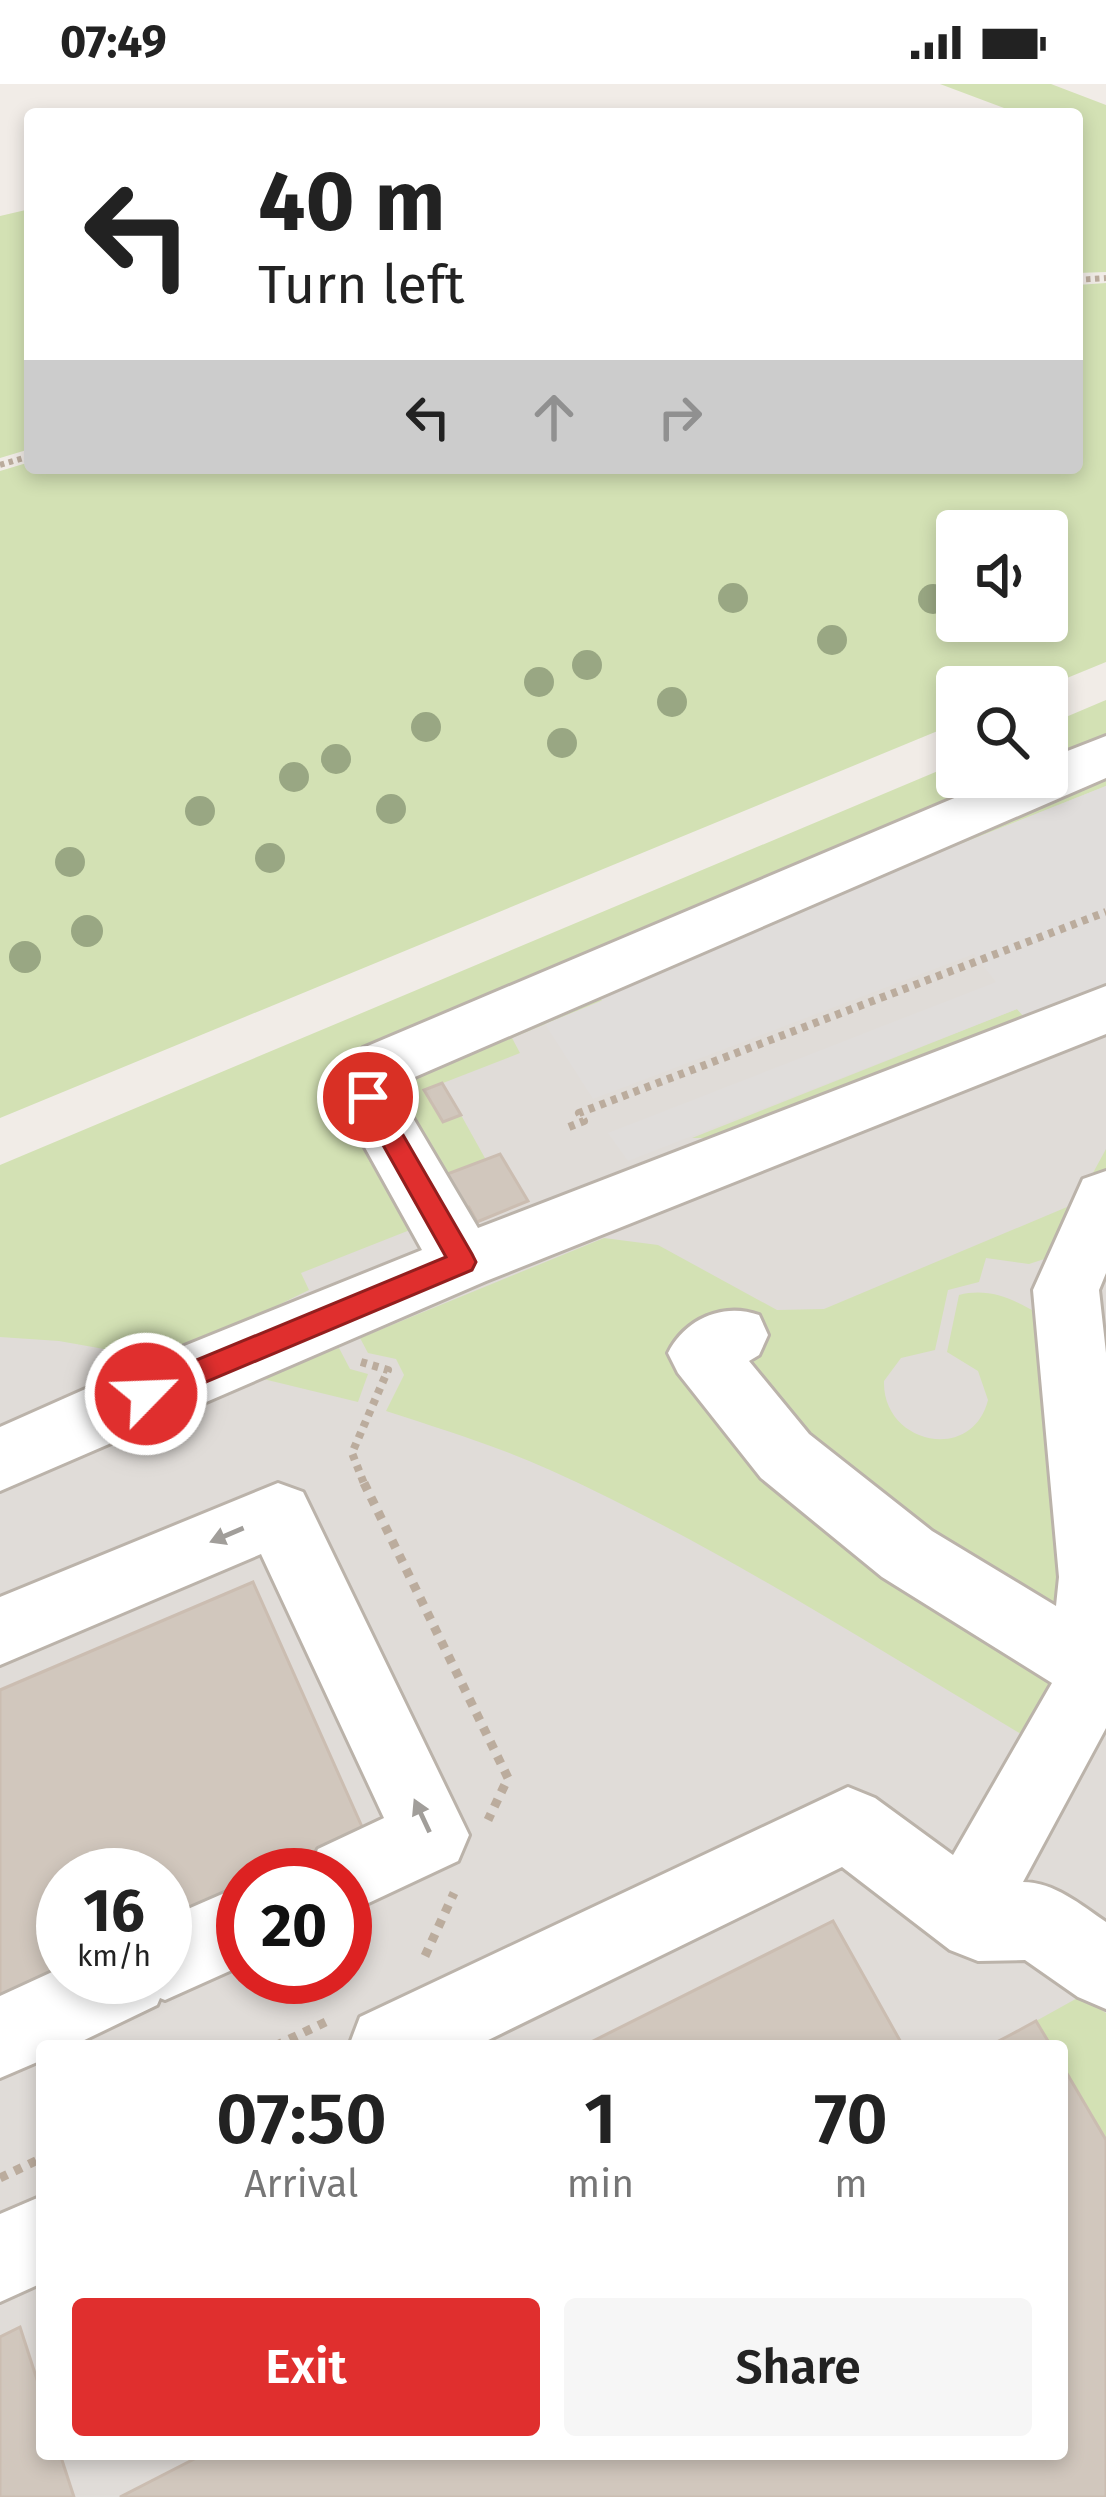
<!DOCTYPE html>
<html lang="en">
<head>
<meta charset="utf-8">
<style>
	:root { --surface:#fff; --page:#f6f6f6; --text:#222; --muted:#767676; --accent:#e02f2e }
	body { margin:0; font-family:"Fira Sans",sans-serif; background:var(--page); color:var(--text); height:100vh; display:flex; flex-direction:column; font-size:45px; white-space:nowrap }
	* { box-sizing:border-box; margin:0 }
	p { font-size:39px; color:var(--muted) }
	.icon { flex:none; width:66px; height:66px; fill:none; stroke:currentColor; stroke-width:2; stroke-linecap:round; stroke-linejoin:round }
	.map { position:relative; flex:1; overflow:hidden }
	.drawer { position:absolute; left:36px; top:1956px; width:1032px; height:420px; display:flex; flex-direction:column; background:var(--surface); border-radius:12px; box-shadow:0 6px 18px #0003 }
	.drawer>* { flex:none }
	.hud { position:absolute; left:24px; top:24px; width:1059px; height:366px; border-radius:12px; box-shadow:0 6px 18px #0003; background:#fff; color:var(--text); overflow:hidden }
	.fabs { position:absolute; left:936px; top:426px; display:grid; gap:24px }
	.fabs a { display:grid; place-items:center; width:132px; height:132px; border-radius:12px; background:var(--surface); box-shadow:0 6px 18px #0003; font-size:60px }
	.speed { position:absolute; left:36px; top:1764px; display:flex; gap:24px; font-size:60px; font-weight:700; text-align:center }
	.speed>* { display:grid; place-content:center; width:156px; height:156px; border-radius:50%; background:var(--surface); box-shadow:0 6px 18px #0003; line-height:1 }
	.speed small { font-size:30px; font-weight:400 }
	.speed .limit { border:18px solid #d22; background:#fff; color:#111 }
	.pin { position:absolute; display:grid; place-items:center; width:102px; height:102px; color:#fff; margin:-51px; border:6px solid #fff; border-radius:50%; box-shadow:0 3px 12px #0007 }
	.me { position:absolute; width:132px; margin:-66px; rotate:66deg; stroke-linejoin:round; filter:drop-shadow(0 0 9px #0008) }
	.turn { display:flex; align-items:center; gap:42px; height:252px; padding:0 36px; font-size:54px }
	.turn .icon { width:156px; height:156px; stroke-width:2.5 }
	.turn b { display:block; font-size:84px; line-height:102px }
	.lanes { display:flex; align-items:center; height:114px; padding:0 36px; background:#0003; justify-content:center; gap:60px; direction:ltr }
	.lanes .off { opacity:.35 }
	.eta { display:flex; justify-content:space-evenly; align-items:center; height:204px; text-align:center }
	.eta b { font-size:72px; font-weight:600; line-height:84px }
	.action { display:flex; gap:24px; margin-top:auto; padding:24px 36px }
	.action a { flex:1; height:138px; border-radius:12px; background:var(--accent); color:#fff; font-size:48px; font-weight:600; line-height:138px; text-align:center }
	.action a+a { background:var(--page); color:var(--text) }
	.status { display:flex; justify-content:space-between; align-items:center; height:84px; padding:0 60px; background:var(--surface); direction:ltr }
	.status svg { height:33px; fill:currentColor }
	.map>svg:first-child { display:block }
	.industrial { fill:#e0dcd8; fill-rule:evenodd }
	.green { fill:#d3e1b4; fill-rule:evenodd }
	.parking { fill:#e0dddb }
	.building { fill:#d1c7bd; stroke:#cbbdb1; stroke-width:3 }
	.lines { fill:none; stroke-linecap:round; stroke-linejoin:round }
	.minor-casing { stroke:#bbb3aa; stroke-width:6 }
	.path-far2 { stroke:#bbac9d; stroke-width:6; stroke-dasharray:4.5 4.5; stroke-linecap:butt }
	.path-far1 { stroke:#bbac9d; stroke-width:8; stroke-dasharray:6 6; stroke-linecap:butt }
	.path { stroke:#bbac9d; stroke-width:9; stroke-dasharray:8 8; stroke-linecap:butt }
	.minor { fill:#fff; fill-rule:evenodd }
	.tree { fill:#99a783 }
	.oneway { fill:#a19e9a }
	.route { fill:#e02f2e; stroke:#921f1e; stroke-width:3 }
</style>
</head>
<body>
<div class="status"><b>07:49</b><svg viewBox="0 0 49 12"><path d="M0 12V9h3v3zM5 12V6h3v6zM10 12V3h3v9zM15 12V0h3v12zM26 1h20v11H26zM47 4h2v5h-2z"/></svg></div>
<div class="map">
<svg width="1106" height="2413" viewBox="0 0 1106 2413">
	<rect width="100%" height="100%" fill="#f1ece7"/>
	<path class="industrial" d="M 1106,663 L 1106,2413 L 0,2413 L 0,1136 L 1047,693 ZM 63,1791 L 165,1791 L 165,1893 L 63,1893 ZM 243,1791 L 345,1791 L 345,1893 L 243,1893 ZM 42,1962 L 1062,1962 L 1062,2370 L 42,2370 Z"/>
	<path class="green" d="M 940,0 L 1051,0 L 1106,21 L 1106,188 L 1077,189 L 1077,30 L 1020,30 Z
		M 30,125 L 30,365 L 0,374 L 0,132 Z
		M 1106,199 L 1106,578 L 1045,603 L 957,603 L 957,639 L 0,1034 L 0,387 L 30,378 L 30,384 L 1077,384 L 1077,201 ZM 957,447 L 1047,447 L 1047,537 L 957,537 Z
		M 1106,616 L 1106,702 L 595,906 L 603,916 L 512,954 L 520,969 L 425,1006 L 443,1038 L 461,1031 L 486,1076 L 453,1129 L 301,1189 L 309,1206 L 166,1276 L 59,1257 L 0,1253 L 0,1081 L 957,679 L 957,693 L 1047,693 L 1047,641 Z
		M 1017,925 L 1026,935 L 717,1054 L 692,1054 Z
		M 1106,1065 L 1106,1098 L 1072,1166 L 1029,1180 L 986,1174 L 979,1198 L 948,1206 L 935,1266 L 901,1274 L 884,1297 C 882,1360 972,1380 988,1316 L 978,1287 L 947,1268 L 959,1211 C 990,1203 1016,1216 1042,1232 L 1068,1557 L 685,1265 L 1053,1599 L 1021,1650 C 866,1558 714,1460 550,1386 C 497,1362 441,1345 386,1327 L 404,1291 L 396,1275 L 368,1269 L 360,1254 L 604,1154 L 658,1161 L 777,1226 L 824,1225 L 1067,1123 L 1082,1109 Z
		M 339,1264 L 350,1285 L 368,1290 L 358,1318 L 251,1292 Z
		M 1081,1912 L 1106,1929 L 1106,2056 L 1062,1981 L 1062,1962 L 1051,1962 L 1036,1937 Z"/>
	<path class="parking" d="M 1106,702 L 1106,903 L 1026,935 L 1017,925 L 628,1077 L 608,1049 L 996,898 L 974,870 L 593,1015 L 545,940 L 602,917 L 594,905 Z"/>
	<path class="building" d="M 442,999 L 461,1031 L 443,1038 L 424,1006 Z
		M 500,1070 L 528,1117 L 477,1138 L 469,1123 L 453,1129 L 434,1095 Z
		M 253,1498 L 363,1745 L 265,1791 L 243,1791 L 243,1801 L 165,1837 L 165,1791 L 63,1791 L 63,1884 L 0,1913 L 0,1606 Z
		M 833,1837 L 903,1962 L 583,1962 Z
		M 1036,1937 L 1051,1962 L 989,1962 L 1012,1950 Z
		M 1062,1981 L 1106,2056 L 1106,2413 L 120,2413 L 204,2370 L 1062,2370 Z
		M 20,2243 L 42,2311 L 42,2370 L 60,2370 L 74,2413 L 0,2413 L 0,2253 Z"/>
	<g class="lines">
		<defs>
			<path id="minor" d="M 1106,652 L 1106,694 L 394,1002 L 478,1144 L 1106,902 L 1106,950 L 486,1197 L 0,1407 L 0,1343 L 162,1271 L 422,1166 L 337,1013 L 346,996 L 360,991 L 354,981 L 363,964 L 1004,693 L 1047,693 L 1047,675 Z
				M 1106,1087 L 1106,1189 L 1099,1206 L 1106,1269 L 1106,1644 L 1023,1798 C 1054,1798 1081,1821 1106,1838 L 1106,1925 L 1078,1913 L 1025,1876 L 978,1877 L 950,1866 L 842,1783 L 476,1962 L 349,1962 L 360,1933 L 848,1703 L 875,1714 L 953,1771 L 1052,1599 L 882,1493 L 761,1394 L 678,1289 L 668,1269 C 685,1235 723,1218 759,1231 L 768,1251 L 759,1271 L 749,1277 L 809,1350 L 932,1447 L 1056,1522 L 1059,1493 L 1033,1206 L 1083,1095 Z
				M 278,1399 L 303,1408 L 469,1751 L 458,1777 L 345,1830 L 345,1791 L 307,1791 L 318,1765 L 384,1734 L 261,1470 L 0,1581 L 0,1513 Z
				M 243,1801 L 243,1881 L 165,1916 L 160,1914 L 157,1921 L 72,1962 L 42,1962 L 42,1976 L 0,1994 L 0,1912 L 63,1883 L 63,1893 L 165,1893 L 165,1835 Z
				M 42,2112 L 42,2199 L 0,2218 L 0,2130 Z"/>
		</defs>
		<use href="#minor" class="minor-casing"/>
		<path class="path-far2" d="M 1077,196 L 1106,194
			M 0,381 L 30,372"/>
		<path class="path-far1" d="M 569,1043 L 584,1037 L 579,1029 L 1106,828
			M 361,1278 L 388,1286 L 352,1369 L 365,1402"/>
		<path class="path" d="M 364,1399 L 508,1694 L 488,1736
			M 425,1872 L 454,1809
			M 275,1962 L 332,1935
			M 0,2094 L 42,2074"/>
		<use href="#minor" class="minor"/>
	</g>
	<g class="tree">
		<circle cx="733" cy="514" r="15"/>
		<circle cx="933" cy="515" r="15"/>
		<circle cx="832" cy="556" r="15"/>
		<circle cx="587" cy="581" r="15"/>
		<circle cx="539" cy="598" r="15"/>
		<circle cx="672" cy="618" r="15"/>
		<circle cx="426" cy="643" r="15"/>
		<circle cx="562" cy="659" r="15"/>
		<circle cx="336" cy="675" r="15"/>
		<circle cx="294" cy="693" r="15"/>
		<circle cx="391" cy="725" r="15"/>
		<circle cx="200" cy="727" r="15"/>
		<circle cx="270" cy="774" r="15"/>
		<circle cx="70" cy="778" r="15"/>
		<circle cx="87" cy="847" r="16"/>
		<circle cx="25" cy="873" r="16"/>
	</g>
	<defs><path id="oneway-solid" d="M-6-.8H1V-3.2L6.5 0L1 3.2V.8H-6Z" transform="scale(3)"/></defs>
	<g class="oneway">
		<use href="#oneway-solid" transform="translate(227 1451) rotate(157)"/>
		<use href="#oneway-solid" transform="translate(422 1732) rotate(-115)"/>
	</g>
	<path class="route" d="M 368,1003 L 377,1006 L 472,1170 L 476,1178 L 472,1186 L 156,1319 L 136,1319 L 132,1310 L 136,1301 L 446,1173 L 356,1013 Z"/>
</svg>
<div class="fabs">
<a><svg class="icon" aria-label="sound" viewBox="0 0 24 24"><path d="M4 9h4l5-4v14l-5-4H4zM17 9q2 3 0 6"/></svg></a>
<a><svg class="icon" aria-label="search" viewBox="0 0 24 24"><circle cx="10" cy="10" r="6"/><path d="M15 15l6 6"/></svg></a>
</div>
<div class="speed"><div>16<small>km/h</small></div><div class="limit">20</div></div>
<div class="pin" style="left:368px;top:1013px;background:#d93025"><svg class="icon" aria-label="arrive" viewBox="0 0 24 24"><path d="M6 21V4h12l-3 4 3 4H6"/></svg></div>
<svg class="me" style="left:146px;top:1310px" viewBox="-20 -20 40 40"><circle r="17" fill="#e02f2e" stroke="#fff" stroke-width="3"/><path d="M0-11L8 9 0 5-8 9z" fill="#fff"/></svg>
<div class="hud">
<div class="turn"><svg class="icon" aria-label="left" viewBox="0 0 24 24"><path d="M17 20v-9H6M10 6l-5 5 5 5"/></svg><div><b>40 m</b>Turn left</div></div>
<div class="lanes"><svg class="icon" aria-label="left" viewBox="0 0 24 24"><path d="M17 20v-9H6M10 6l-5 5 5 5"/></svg><svg class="icon off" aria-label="ahead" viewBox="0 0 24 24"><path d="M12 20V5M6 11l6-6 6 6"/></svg><svg class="icon off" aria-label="right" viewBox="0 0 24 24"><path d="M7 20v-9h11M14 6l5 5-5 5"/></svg></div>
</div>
<section class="drawer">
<div class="eta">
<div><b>07:50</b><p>Arrival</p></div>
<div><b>1</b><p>min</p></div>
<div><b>70</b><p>m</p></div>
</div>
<div class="action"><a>Exit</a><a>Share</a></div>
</section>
</div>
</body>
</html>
